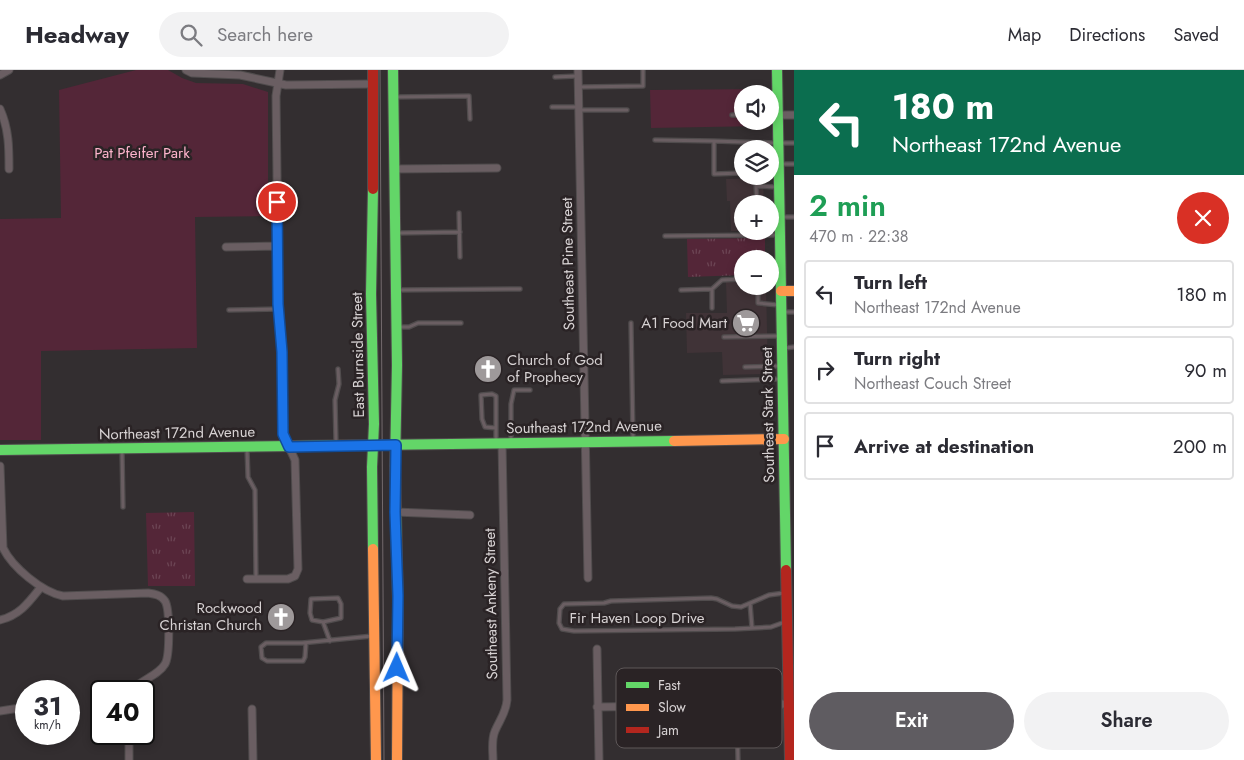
<!DOCTYPE html>
<html lang="en">
<head>
<meta charset="utf-8">
<style>
	:root { --surface:#fff; --page:#f2f2f3; --text:#2b2b33; --muted:#7c7c81; --line:#e1e1e2; --accent:#5f5c61 }
	body { margin:0; font-family:Jost,sans-serif; background:var(--page); color:var(--text); height:100vh; display:flex; flex-direction:column; font-size:19px; white-space:nowrap }
	* { box-sizing:border-box; margin:0 }
	p { font-size:16px; color:var(--muted) }
	.icon { flex:none; width:28px; height:28px; fill:none; stroke:currentColor; stroke-width:2; stroke-linecap:round; stroke-linejoin:round }
	.map { position:relative; flex:1; overflow:hidden }
	.drawer { display:flex; flex-direction:column; background:var(--surface); width:450px }
	.drawer>* { flex:none }
	.hud { background:#0b6e4f; color:#fff; overflow:hidden }
	.tools { position:absolute; left:734px; top:15px; display:grid; gap:10px }
	.tools a { display:grid; place-items:center; width:45px; height:45px; border-radius:50%; background:var(--surface); box-shadow:0 2px 8px #0003; font-size:25px }
	.speed { position:absolute; left:15px; top:610px; display:flex; gap:10px; font-size:25px; font-weight:700; text-align:center }
	.speed>* { display:grid; place-content:center; width:65px; height:65px; border-radius:50%; background:var(--surface); box-shadow:0 2px 8px #0003; line-height:1 }
	.speed small { font-size:12px; font-weight:400 }
	.speed .limit { border:2px solid #111; border-radius:8px; background:#fff; color:#111 }
	.pin { position:absolute; display:grid; place-items:center; width:42px; height:42px; color:#fff; margin:-21px; border:2px solid #fff; border-radius:50%; box-shadow:0 1px 5px #0007 }
	.me { position:absolute; width:55px; margin:-28px; rotate:1deg; stroke-linejoin:round; filter:drop-shadow(0 0 4px #0008) }
	.turn { display:flex; align-items:center; gap:18px; height:105px; padding:0 15px; font-size:22px }
	.turn .icon { width:65px; height:65px; stroke-width:2.5 }
	.turn b { display:block; font-size:35px; line-height:42px }
	.round { display:grid; place-items:center; flex:none; width:52px; height:52px; border-radius:26px; background:var(--page) }
	.summary { display:flex; align-items:center; justify-content:space-between; height:85px; padding:0 15px }
	h1 { font-size:30px; font-weight:600; line-height:38px; color:#1e9e55 }
	.cta { display:flex; gap:10px; margin-top:auto; padding:10px 15px }
	.cta a { flex:1; height:58px; border-radius:30px; background:var(--accent); color:#fff; font-size:20px; font-weight:600; line-height:58px; text-align:center }
	.cta a+a { background:var(--page); color:var(--text) }
	ul { padding:0; list-style:none }
	li { display:flex; align-items:center; gap:15px; height:68px; margin:0 10px 8px; padding:0 5px; border:2px solid var(--line); border-radius:5px }
	li div { flex:1 }
	li b { display:block; font-size:19px }
	li em { font-style:normal }
	header { display:flex; align-items:center; gap:30px; box-sizing:border-box; height:70px; padding:0 25px; background:var(--surface); border-bottom:1px solid var(--line) }
	header strong { font-size:24px }
	nav { display:flex; gap:28px; margin-inline-start:auto; font-size:18px }
	.search { width:350px; height:45px; background:var(--page); display:flex; align-items:center; gap:12px; box-sizing:border-box; padding:0 18px; border-radius:28px; color:var(--muted); font-size:19px }
	main { display:flex; flex:1; min-height:0 }
	.map>svg:first-child { display:block }
	.built { fill:#403337 }
	.grass { fill:url(#grass-tufts) }
	.green { fill:#542638 }
	.lines { fill:none; stroke-linecap:round; stroke-linejoin:round }
	.lane-casing { stroke:#504c4d; stroke-width:5.5 }
	.street-casing { stroke:#504c4d; stroke-width:9 }
	.fast-casing { stroke:#504c4d; stroke-width:12 }
	.slow-casing { stroke:#504c4d; stroke-width:12 }
	.jam-casing { stroke:#504c4d; stroke-width:12 }
	.lane { stroke:#6a5e62; stroke-width:3 }
	.street { stroke:#6a5e62; stroke-width:7 }
	.fast { stroke:#63d668; stroke-width:10 }
	.slow { stroke:#ff974d; stroke-width:10 }
	.jam { stroke:#b3261e; stroke-width:10 }
	.tram { stroke:#736a6d; stroke-width:1 }
	.route-casing { stroke:#114b97; stroke-width:12 }
	.route { stroke:#1a73e8; stroke-width:9 }
	.labels { text-anchor:middle; stroke-width:5; stroke-linejoin:round; paint-order:stroke }
	.park-label { font-size:15px; fill:#fdb4cc; stroke:#2a2325 }
	.street-label { font-size:15px; fill:#d7d2d3; stroke:#2a2325 }
	.poi-label { font-size:15px; fill:#d7d2d3; stroke:#2a2325; text-anchor:end }
	.key { fill:#2a2325; stroke:#5e5859; stroke-width:1 }
	.key-label { font-size:14px; fill:#d7d2d3 }
</style>
</head>
<body>
<header>
<strong>Headway</strong>
<div class="search"><svg class="icon" aria-label="search" viewBox="0 0 24 24"><circle cx="10" cy="10" r="6"/><path d="M15 15l6 6"/></svg>Search here</div>
<nav><a>Map</a><a>Directions</a><a>Saved</a></nav>
</header>
<main>
<div class="map">
<svg width="794" height="690" viewBox="0 0 794 690">
	<defs>
		<pattern id="grass-tufts" width="24" height="20" patternUnits="userSpaceOnUse" patternTransform="scale(1.25)"><rect width="24" height="20" fill="#542638"/><path d="M3 7l-1-3M5 7V3M7 7l1-3M15 17l-1-3M17 17v-4M19 17l1-3" fill="none" stroke="#6c4554"/></pattern>
	</defs>
	<rect width="100%" height="100%" fill="#332e30"/>
	<path class="built" d="M 763,108 L 764,134 L 742,134 L 742,161 L 731,161 L 730,131 L 727,131 L 726,109 Z
		M 726,212 L 742,212 L 742,216 L 766,216 L 768,304 L 723,305 L 722,282 L 687,283 L 686,243 L 727,243 Z"/>
	<path class="grass" d="M 765,168 L 765,189 L 742,189 L 742,205 L 688,207 L 687,169 Z
		M 194,442 L 195,516 L 148,516 L 146,443 Z"/>
	<path class="green" d="M 136,0 L 168,0 L 182,8 L 196,13 L 243,14 L 268,22 L 268,146 L 195,147 L 197,278 L 41,281 L 41,370 L 0,370 L 0,149 L 61,148 L 59,20 Z
		M 762,19 L 762,24 L 742,24 L 742,51 L 763,51 L 763,56 L 651,58 L 650,20 Z"/>
	<g class="lines">
		<defs>
			<path id="lane" d="M 555,7 L 577,6
				M 579,17 L 643,16 L 643,0
				M 394,27 L 469,26 L 470,49
				M 552,37 L 578,37
				M 580,40 L 627,40
				M 732,45 L 742,45
				M 655,70 L 714,71
				M 781,73 L 794,73
				M 782,94 L 794,94
				M 742,103 L 714,104 L 714,71 L 775,73
				M 757,134 L 756,116 L 776,117
				M 459,143 L 460,187
				M 770,147 L 794,147
				M 397,163 L 460,162
				M 665,166 L 777,165
				M 770,209 L 778,209
				M 758,216 L 758,233 L 778,235
				M 712,219 L 712,238
				M 396,220 L 520,219
				M 681,220 L 712,219 L 722,210 L 742,209
				M 229,240 L 278,239
				M 785,242 L 794,242
				M 631,253 L 633,368
				M 397,257 L 409,257 L 418,253 L 461,253
				M 724,267 L 781,266
				M 785,278 L 794,277
				M 745,297 L 779,296
				M 722,311 L 780,309
				M 496,358 L 485,357 L 482,349 L 481,325 L 492,324 L 496,326 L 496,370
				M 511,370 L 511,334 L 514,320 L 530,320
				M 336,372 L 335,330 L 339,314 L 338,299
				M 247,379 L 248,407 L 255,420 L 256,508
				M 122,380 L 123,437
				M 784,523 L 769,525 L 741,537 L 732,536 L 717,529 L 711,528 L 611,531 L 604,533 L 564,534 L 560,539 L 559,553 L 562,559 L 574,561 L 735,559 L 771,557 L 785,552
				M 750,533 L 752,558
				M 323,552 L 341,548 L 341,534 L 338,528 L 311,529 L 310,543 L 312,550 L 323,552 L 330,571
				M 306,573 L 305,587 L 303,591 L 267,591 L 262,588 L 261,577 L 266,573 L 302,573 L 372,566
				M 736,601 L 738,690"/>
			<path id="street" d="M 186,0 L 192,3 L 240,5 L 286,15 L 373,14
				M 578,0 L 588,508
				M 0,5 L 9,0
				M 0,39 C 9,59 9,78 9,99
				M 778,45 L 794,45
				M 394,99 L 497,98
				M 226,177 L 277,176
				M 0,396 L 3,478 C 12,497 42,522 63,526 L 148,523 C 155,524 161,525 165,531 C 170,539 170,586 165,594 C 158,606 140,610 131,621
				M 395,442 L 470,445
				M 247,509 L 288,509 L 295,506 L 298,499 L 295,390 L 283,364 L 282,282 L 278,239 L 277,105 L 276,26 L 280,0
				M 0,550 C 20,545 29,532 41,517
				M 597,579 L 599,690
				M 597,637 L 789,634
				M 252,639 L 253,690
				M 0,641 L 26,637
				M 129,664 L 129,690
				M 493,690 C 493,681 491,670 495,661 C 500,649 506,643 507,630 L 502,373"/>
			<path id="fast" d="M 393,0 L 397,295 L 395,396 L 398,535
				M 777,0 L 786,500
				M 373,119 L 371,224 L 374,354 L 372,397 L 373,479
				M 0,380 L 674,371"/>
			<path id="slow" d="M 781,221 L 794,221
				M 674,371 L 784,369
				M 373,479 L 376,690
				M 397,690 L 398,535"/>
			<path id="jam" d="M 373,0 L 373,119
				M 786,500 L 790,690"/>
		</defs>
		<use href="#lane" class="lane-casing"/>
		<use href="#street" class="street-casing"/>
		<use href="#fast" class="fast-casing"/>
		<use href="#slow" class="slow-casing"/>
		<use href="#jam" class="jam-casing"/>
		<use href="#lane" class="lane"/>
		<use href="#street" class="street"/>
		<use href="#fast" class="fast"/>
		<use href="#slow" class="slow"/>
		<use href="#jam" class="jam"/>
		<path class="tram" d="M 380,0 L 384,690"/>
	</g>
	<g class="lines">
		<defs>
			<path id="route" d="M 277,132 L 278,234 L 282,282 L 283,364 L 289,377 L 396,375 L 395,442 L 398,526 L 397,598"/>
		</defs>
		<use href="#route" class="route-casing"/>
		<use href="#route" class="route"/>
	</g>
	<defs>
		<symbol id="supermarket-disc" viewBox="-11 -11 22 22"><circle r="9.5" fill="#9e999a" stroke="#2a2325"/><path d="M-6-5.5h2.5l.6 2H6L4.5 2H-2.5L-4.4-4H-6ZM-1.5 3.2a1.3 1.3 0 1 0 .1 0ZM3 3.2a1.3 1.3 0 1 0 .1 0Z" fill="#fff"/></symbol>
		<symbol id="church-disc" viewBox="-11 -11 22 22"><circle r="9.5" fill="#9e999a" stroke="#2a2325"/><path d="M-1.2-6h2.4v3.5h3.3v2.4h-3.3V6h-2.4V-.1h-3.3v-2.4h3.3Z" fill="#fff"/></symbol>
	</defs>
	<g fill-rule="evenodd">
		<use href="#supermarket-disc" x="730" y="237" width="32" height="32"/>
		<use href="#church-disc" x="472" y="283" width="32" height="32"/>
		<use href="#church-disc" x="265" y="531" width="32" height="32"/>
	</g>
	<g class="labels">
		<g class="park-label">
			<text x="142" y="88">Pat Pfeifer Park</text>
		</g>
		<g class="street-label">
			<text transform="translate(568 194) rotate(-91)" y="5">Southeast Pine Street</text>
			<text transform="translate(358 285) rotate(-91)" y="5">East Burnside Street</text>
			<text transform="translate(768 345) rotate(-91)" y="5">Southeast Stark Street</text>
			<text transform="translate(584 357) rotate(-1)" y="5">Southeast 172nd Avenue</text>
			<text transform="translate(177 363) rotate(-1)" y="5">Northeast 172nd Avenue</text>
			<text transform="translate(491 534) rotate(-91)" y="5">Southeast Ankeny Street</text>
			<text x="637" y="553">Fir Haven Loop Drive</text>
		</g>
		<g class="poi-label">
			<text x="727" y="258">A1 Food Mart</text>
			<text x="507" y="295" text-anchor="start">Church of God<tspan x="507" dy="17">of Prophecy</tspan></text>
			<text x="262" y="543">Rockwood<tspan x="262" dy="17">Christan Church</tspan></text>
		</g>
	</g>
	<rect x="616" y="598" width="166" height="80" rx="8" class="key"/>
	<rect x="626" y="612" width="23" height="6" fill="#63d668"/>
	<rect x="626" y="634" width="23" height="7" fill="#ff974d"/>
	<rect x="626" y="657" width="23" height="6" fill="#b3261e"/>
	<g class="key-label">
		<text x="658" y="620">Fast</text>
		<text x="658" y="642">Slow</text>
		<text x="658" y="665">Jam</text>
	</g>
</svg>
<div class="tools">
<a><svg class="icon" aria-label="sound" viewBox="0 0 24 24"><path d="M4 9h4l5-4v14l-5-4H4zM17 9q2 3 0 6"/></svg></a>
<a><svg class="icon" aria-label="layers" viewBox="0 0 24 24"><path d="M12 4l9 5-9 5-9-5zM3 14l9 5 9-5"/></svg></a>
<a>+</a>
<a>−</a>
</div>
<div class="speed"><div>31<small>km/h</small></div><div class="limit">40</div></div>
<div class="pin" style="left:277px;top:132px;background:#d93025"><svg class="icon" aria-label="arrive" viewBox="0 0 24 24"><path d="M6 21V4h12l-3 4 3 4H6"/></svg></div>
<svg class="me" style="left:397px;top:598px" viewBox="-20 -20 40 40"><path d="M0-17L14 15 0 8-14 15z" fill="#1a73e8" stroke="#fff" stroke-width="4"/></svg>
</div>
<section class="drawer">
<div class="hud">
<div class="turn"><svg class="icon" aria-label="left" viewBox="0 0 24 24"><path d="M17 20v-9H6M10 6l-5 5 5 5"/></svg><div><b>180 m</b>Northeast 172nd Avenue</div></div>
</div>
<div class="summary"><div><h1>2 min</h1><p>470 m · 22:38</p></div><a class="round" style="background:#d93025;color:#fff"><svg class="icon" aria-label="close" viewBox="0 0 24 24"><path d="M6 6l12 12M18 6L6 18"/></svg></a></div>
<ul>
<li><svg class="icon" aria-label="left" viewBox="0 0 24 24"><path d="M17 20v-9H6M10 6l-5 5 5 5"/></svg><div><b>Turn left</b><p>Northeast 172nd Avenue</p></div><em>180 m</em></li>
<li><svg class="icon" aria-label="right" viewBox="0 0 24 24"><path d="M7 20v-9h11M14 6l5 5-5 5"/></svg><div><b>Turn right</b><p>Northeast Couch Street</p></div><em>90 m</em></li>
<li><svg class="icon" aria-label="arrive" viewBox="0 0 24 24"><path d="M6 21V4h12l-3 4 3 4H6"/></svg><div><b>Arrive at destination</b></div><em>200 m</em></li>
</ul>
<div class="cta"><a>Exit</a><a>Share</a></div>
</section>
</main>
</body>
</html>
